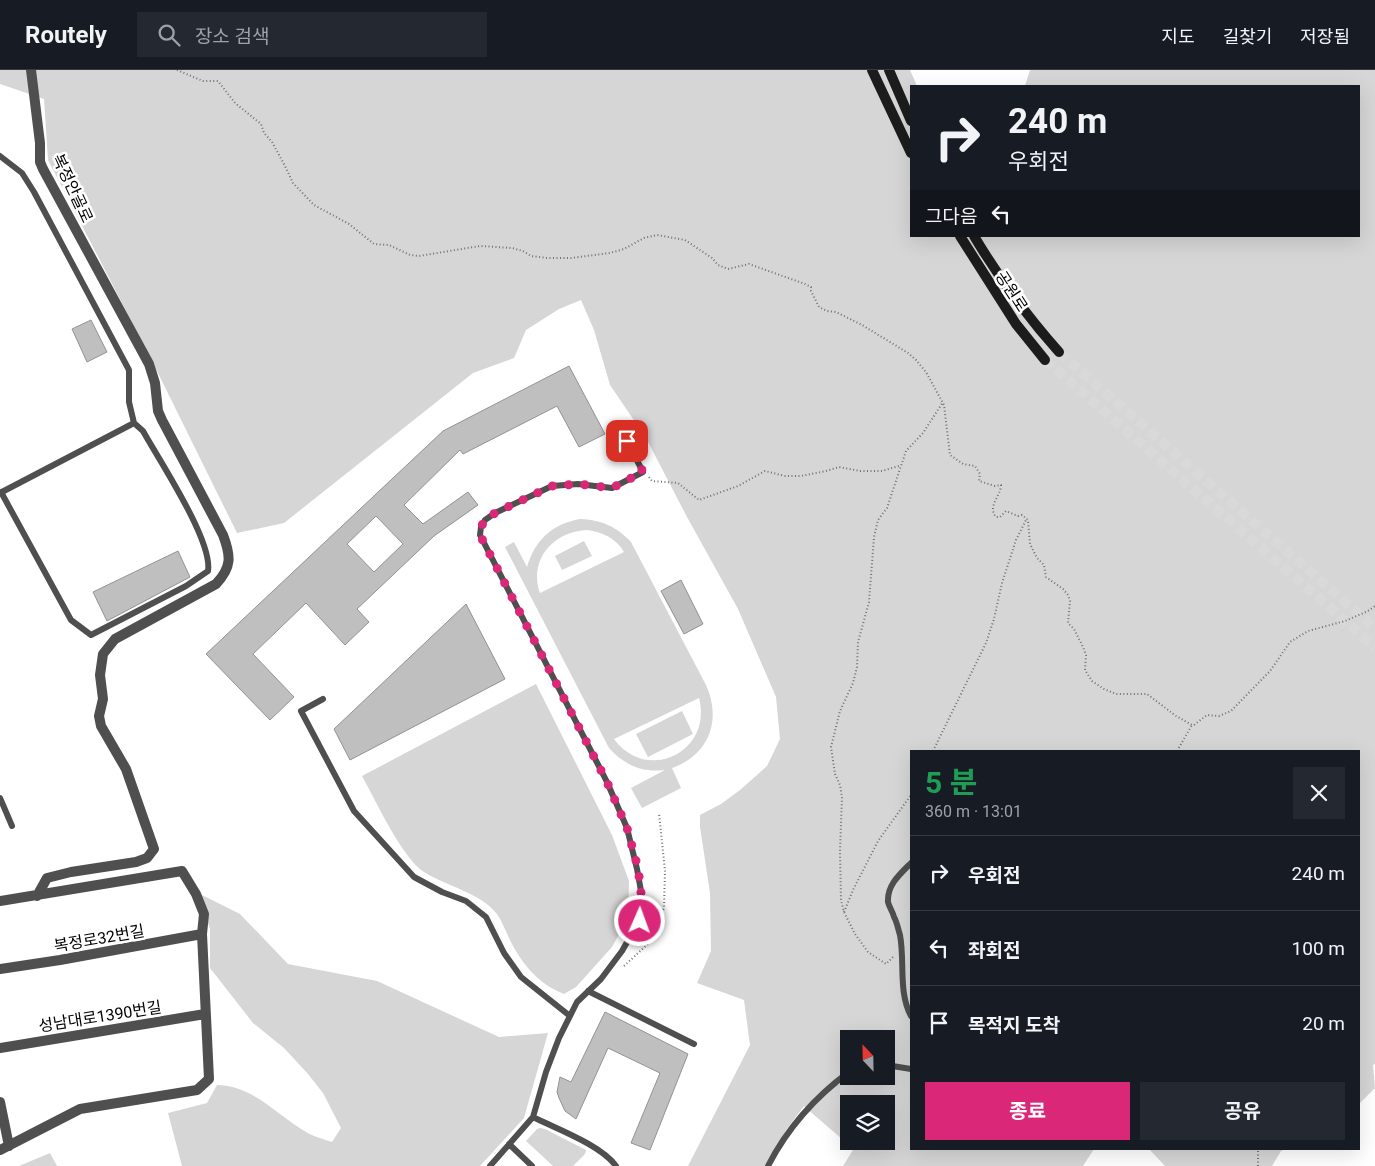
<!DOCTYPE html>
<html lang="ko">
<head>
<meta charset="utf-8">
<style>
	:root { --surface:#171b24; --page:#242831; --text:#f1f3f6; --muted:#9ea1a6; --line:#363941; --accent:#db2777 }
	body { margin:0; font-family:Roboto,"Noto Sans KR",sans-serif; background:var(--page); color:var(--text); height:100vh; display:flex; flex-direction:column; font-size:19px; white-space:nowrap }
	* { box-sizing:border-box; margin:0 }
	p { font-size:16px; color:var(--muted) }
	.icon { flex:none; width:28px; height:28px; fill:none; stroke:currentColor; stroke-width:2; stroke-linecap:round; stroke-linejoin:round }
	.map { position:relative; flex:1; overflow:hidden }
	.side { position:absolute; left:910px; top:680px; width:450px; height:400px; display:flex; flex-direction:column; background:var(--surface); border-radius:0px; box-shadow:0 5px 20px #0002 }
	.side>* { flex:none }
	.hud { position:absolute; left:910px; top:15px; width:450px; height:152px; border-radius:0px; box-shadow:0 5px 20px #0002; background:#171b24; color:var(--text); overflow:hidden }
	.needle { width:32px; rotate:338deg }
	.buttons { position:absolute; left:840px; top:960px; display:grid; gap:10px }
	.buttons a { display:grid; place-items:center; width:55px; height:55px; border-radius:0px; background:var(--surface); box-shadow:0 5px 20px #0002; font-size:25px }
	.pin { position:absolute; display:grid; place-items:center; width:42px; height:42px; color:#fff; margin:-21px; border-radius:10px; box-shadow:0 2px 8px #0006 }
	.me { position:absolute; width:55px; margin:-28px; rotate:2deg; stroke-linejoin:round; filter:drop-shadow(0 0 4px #0008) }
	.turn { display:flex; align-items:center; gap:18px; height:105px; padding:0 15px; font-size:22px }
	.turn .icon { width:65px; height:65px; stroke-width:2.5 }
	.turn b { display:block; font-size:35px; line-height:42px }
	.then { display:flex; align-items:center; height:48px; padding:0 15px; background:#0003; gap:10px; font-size:19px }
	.round { display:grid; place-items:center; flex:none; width:52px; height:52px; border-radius:0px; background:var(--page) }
	.overview { display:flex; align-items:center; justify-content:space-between; height:85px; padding:0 15px }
	h1 { font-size:30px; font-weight:700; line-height:38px; color:#1e9e55 }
	.cta { display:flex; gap:10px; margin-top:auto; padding:10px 15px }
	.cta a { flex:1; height:58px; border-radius:0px; background:var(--accent); color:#fff; font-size:20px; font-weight:700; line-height:58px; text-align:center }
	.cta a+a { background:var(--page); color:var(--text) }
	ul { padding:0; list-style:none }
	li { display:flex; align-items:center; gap:15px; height:75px; padding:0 15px; border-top:1px solid var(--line) }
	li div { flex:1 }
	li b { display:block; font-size:19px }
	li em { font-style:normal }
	header { display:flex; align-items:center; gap:30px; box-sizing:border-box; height:70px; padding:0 25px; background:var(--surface); border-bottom:1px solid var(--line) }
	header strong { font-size:24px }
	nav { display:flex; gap:28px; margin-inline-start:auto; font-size:18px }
	.search { width:350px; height:45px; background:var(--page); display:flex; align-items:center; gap:12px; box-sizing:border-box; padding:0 18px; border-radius:0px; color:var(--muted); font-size:19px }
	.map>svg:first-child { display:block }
	.green { fill:#d6d6d6; fill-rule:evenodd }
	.building { fill:#bfbfbf; stroke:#939393; fill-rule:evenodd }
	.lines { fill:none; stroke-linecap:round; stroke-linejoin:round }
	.secondary-tunnel { stroke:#d9d9d9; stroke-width:10; stroke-dasharray:10 5; stroke-linecap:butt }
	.path { stroke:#717171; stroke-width:2; stroke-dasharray:1 2.5; stroke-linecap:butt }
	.service { stroke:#4f4f4f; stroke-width:6 }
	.minor { stroke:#4f4f4f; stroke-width:10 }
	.secondary { stroke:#1c1c1c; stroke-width:10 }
	.route { stroke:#db2777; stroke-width:9; stroke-dasharray:0 16.2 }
	.labels { text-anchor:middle; stroke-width:5; stroke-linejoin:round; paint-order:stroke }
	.street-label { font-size:16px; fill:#000; stroke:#fff }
</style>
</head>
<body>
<header>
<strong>Routely</strong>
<div class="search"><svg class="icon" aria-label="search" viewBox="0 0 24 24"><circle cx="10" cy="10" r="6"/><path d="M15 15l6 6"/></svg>장소 검색</div>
<nav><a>지도</a><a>길찾기</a><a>저장됨</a></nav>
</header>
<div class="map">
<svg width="1375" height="1096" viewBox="0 0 1375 1096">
	<rect width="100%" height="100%" fill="#fff"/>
	<path class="green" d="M 0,0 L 910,0 L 917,16 L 911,16 L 911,166 L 1359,166 L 1359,16 L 1025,16 L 1030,0 L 1375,0 L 1375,994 L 1373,995 L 1375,1018 L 1359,1034 L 1359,681 L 911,681 L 911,1079 L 1094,1079 L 1083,1096 L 843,1096 L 853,1080 C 838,1064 820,1051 804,1036 L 786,1060 L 767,1096 L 688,1096 L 750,975 L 744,930 L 697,913 L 711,881 L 710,823 L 700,757 L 700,745 L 721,734 L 740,720 L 767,696 L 780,669 L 776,627 L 738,539 L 687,447 L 646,368 L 610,315 L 594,260 L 581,230 L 559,239 L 526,260 L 514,288 L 473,303 L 284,453 L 237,463 L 152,291 L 48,90 L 44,29 L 0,14 ZM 849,969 L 886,969 L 886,1006 L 849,1006 ZM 849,1034 L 886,1034 L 886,1071 L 849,1071 Z
		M 580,449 C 601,450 616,456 631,472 L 706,615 C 722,650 709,685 672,698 L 681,718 L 642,738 L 631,718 L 665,700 C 643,703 624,695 609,678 L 505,477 L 514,472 L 527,497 C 535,470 552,454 580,449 ZM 587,460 C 602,462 616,468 624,482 L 540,523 C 528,490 554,461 587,460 ZM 699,628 C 713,682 647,714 614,669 Z
		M 584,471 L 592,486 L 562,500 L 555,486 Z
		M 536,614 L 612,765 L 629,811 L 628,848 L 612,877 L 576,917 L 564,924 C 537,913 521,893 509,868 C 505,860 502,851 497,844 C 481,823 446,816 424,802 C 402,788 376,731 362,706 Z
		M 682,641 L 693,664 L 648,687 L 636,664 Z
		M 198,823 L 240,844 L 288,894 L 377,911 L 499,967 L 548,963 L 524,1048 L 480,1096 L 182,1096 L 168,1043 L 207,1033 L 217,1015 C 252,1015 277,1045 306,1062 C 314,1067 324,1069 332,1072 L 341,1058 L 323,1023 L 308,1004 L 284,978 L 253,953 L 210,898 L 210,859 Z
		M 540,1058 L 545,1059 L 586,1080 L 585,1084 L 573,1096 L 553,1096 L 526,1071 L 537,1059 Z
		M 1149,1079 L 1286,1079 L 1281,1081 L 1272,1096 L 1165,1096 Z
		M 50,1083 L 57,1096 L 19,1096 Z"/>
	<path class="building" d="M 91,250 L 107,282 L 87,292 L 72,259 Z
		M 569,296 L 605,364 L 579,377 L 557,336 L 463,384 L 460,380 L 404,435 L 423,454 L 468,422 L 478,435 L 434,466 L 357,539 L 369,552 L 345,575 L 306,533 L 253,584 L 294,627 L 270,650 L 206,584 L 443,361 ZM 376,446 L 403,474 L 374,502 L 347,474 Z
		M 178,481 L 190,507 L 107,551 L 93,522 Z
		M 681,510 L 703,554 L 684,564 L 661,521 Z
		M 466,534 L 505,609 L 350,690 L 334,659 Z
		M 605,942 L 688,984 L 650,1080 L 631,1073 L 660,1003 L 608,978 L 576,1049 L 565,1041 L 559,1028 L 557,1022 L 560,1007 L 571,1012 Z"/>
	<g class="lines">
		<path class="secondary-tunnel" d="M 1059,282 L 1375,558
			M 1045,290 L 1375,577"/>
		<path class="path" d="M 177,0 L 203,11 L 218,11 L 235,33 L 261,54 L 264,63 L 272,72 L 285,96 L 293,113 L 314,135 L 349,154 L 374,174 L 389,175 L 410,185 L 419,186 L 480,176 L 512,178 L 523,181 L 531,186 L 547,188 L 571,188 L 610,183 L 624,179 L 644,168 L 657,165 L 685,170 L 712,188 L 718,195 L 728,199 L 749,194 L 805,214 L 811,217 L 811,221 L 819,237 L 827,241 L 836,242 L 862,255 L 908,283 L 916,290 L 926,302 L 944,335 L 950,385 L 963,394 L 975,396 L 980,404 L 979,411 L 995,416 L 1001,415 C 1001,426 987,436 996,447 L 1000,447 L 1006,441 L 1018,446 L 1022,445 L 1028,450 L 1030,474 L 1037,488 L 1044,495 L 1046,507 L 1063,519 L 1068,525 L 1070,531 L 1068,553 L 1074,559 L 1083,577 L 1086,585 L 1085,600 L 1092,611 L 1104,619 L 1116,624 L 1147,624 L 1176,646 L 1192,655 L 1194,655 L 1207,645 L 1219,646 L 1231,641 L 1270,601 L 1290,572 L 1308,561 L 1345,551 L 1368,541 L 1375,536
			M 649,407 L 652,411 L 678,413 L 699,430 L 738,416 L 765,401 L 785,406 L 801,406 L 826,401 L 839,397 L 860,401 L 882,401 L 899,396
			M 933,681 L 986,573 L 994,549 L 1002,513 L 1016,470 L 1026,450
			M 1177,681 L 1192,655
			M 844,842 L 853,820 L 878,771 L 911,725
			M 893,887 L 886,894 L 868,882 L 855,864 L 844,842 L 841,830 L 840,781 L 842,727 L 840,715 L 835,704 L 831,677 L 840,641 L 853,613 L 857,597 L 858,572 L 869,532 L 874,467 L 878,450 L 887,438 L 906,381 L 923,363 L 943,332
			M 624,896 L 649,873 L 664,838 L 665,801 L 659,743
			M 1258,1096 L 1258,1079"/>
		<path class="service" d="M 0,86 L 22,103 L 34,122 L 129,300 L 129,332 L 134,353 L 143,361 C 159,390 213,471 208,501 L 186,516 L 91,565 L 71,550 L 1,422
			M 0,423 L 134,353
			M 323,629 L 301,641 L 354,741 L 414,807 L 442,822 L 466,831 L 486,847 L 504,883 L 521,907 L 570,946
			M 0,728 L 12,756
			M 911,793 C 900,804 887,815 888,832 C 889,837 893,842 894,847 C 897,852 898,859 900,865 C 905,891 898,922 911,946
			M 588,921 L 694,974
			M 886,995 L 911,999
			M 533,1047 C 557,1059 601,1075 616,1096
			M 509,1074 L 532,1096
			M 490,1096 L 533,1047 L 546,1002 L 559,968 L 577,932 L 601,909 L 622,881 L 639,851 L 641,821 L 637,799 L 627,758 L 607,712 L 480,465 L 481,457 L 485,450 L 495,443 L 552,416 L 578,414 L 612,418 L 643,402 L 627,371 L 617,376
			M 768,1096 C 787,1059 815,1027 849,1002"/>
		<path class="minor" d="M 31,0 L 40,73 L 40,92 L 43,99 L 149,294 L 155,313 L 158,341 L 162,350 L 223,465 C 231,486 232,497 216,514 L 115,569 L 103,584 L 100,605 L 103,629 L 99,646 L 101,656 L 126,699 L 154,779 L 147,788 L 136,792 L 71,802 L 47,808 L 37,826
			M 0,831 L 182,801 L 196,824 L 204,844 L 202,864 L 209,1009 L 197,1020 L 80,1039 L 0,1080
			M 0,899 L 60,890 L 202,864
			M 0,978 L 205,944
			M 0,1032 L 9,1076"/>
		<path class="secondary" d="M 872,0 L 911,83
			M 889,0 L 911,51
			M 960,166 L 1016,254 L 1045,290
			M 974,166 C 999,208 1027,246 1059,282"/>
	</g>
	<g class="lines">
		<path class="route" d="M 627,371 L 643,402 L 612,418 L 578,414 L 552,416 L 495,443 L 485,450 L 481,457 L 480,465 L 607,712 L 627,758 L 638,798 L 641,822 L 640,851"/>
	</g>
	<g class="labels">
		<g class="street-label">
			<text transform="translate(73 118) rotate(65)" y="6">복정안골로</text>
			<text transform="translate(1012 221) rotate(57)" y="6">공원로</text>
			<text transform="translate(99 868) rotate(-10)" y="6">복정로32번길</text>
			<text transform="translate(100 946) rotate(-9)" y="6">성남대로1390번길</text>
		</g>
	</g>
</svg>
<div class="buttons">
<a><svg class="needle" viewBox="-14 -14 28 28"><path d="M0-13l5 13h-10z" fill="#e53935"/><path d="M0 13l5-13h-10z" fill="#9ea1a6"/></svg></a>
<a><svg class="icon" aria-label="layers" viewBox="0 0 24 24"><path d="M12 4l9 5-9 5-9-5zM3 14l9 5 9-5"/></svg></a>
</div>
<div class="pin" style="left:627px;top:371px;background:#d93025"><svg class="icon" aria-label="arrive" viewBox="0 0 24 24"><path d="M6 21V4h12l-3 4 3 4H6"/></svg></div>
<svg class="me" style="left:640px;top:851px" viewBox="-20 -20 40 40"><circle r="17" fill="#db2777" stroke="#fff" stroke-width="3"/><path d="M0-11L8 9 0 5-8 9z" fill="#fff"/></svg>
<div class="hud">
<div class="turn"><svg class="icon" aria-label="right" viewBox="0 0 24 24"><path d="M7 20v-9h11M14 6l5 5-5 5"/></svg><div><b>240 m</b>우회전</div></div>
<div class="then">그다음<svg class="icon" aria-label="left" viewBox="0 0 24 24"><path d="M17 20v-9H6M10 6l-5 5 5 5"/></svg></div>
</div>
<section class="side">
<div class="overview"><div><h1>5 분</h1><p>360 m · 13:01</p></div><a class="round"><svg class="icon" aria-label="close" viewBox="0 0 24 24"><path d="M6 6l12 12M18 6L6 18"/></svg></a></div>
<ul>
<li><svg class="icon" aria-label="right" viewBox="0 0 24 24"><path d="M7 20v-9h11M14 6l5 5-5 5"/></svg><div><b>우회전</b></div><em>240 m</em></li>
<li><svg class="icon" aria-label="left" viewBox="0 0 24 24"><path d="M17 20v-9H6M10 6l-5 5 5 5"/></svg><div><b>좌회전</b></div><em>100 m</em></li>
<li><svg class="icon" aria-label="arrive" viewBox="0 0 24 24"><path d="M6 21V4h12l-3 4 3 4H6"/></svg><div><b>목적지 도착</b></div><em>20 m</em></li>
</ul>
<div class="cta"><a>종료</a><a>공유</a></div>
</section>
</div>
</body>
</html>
